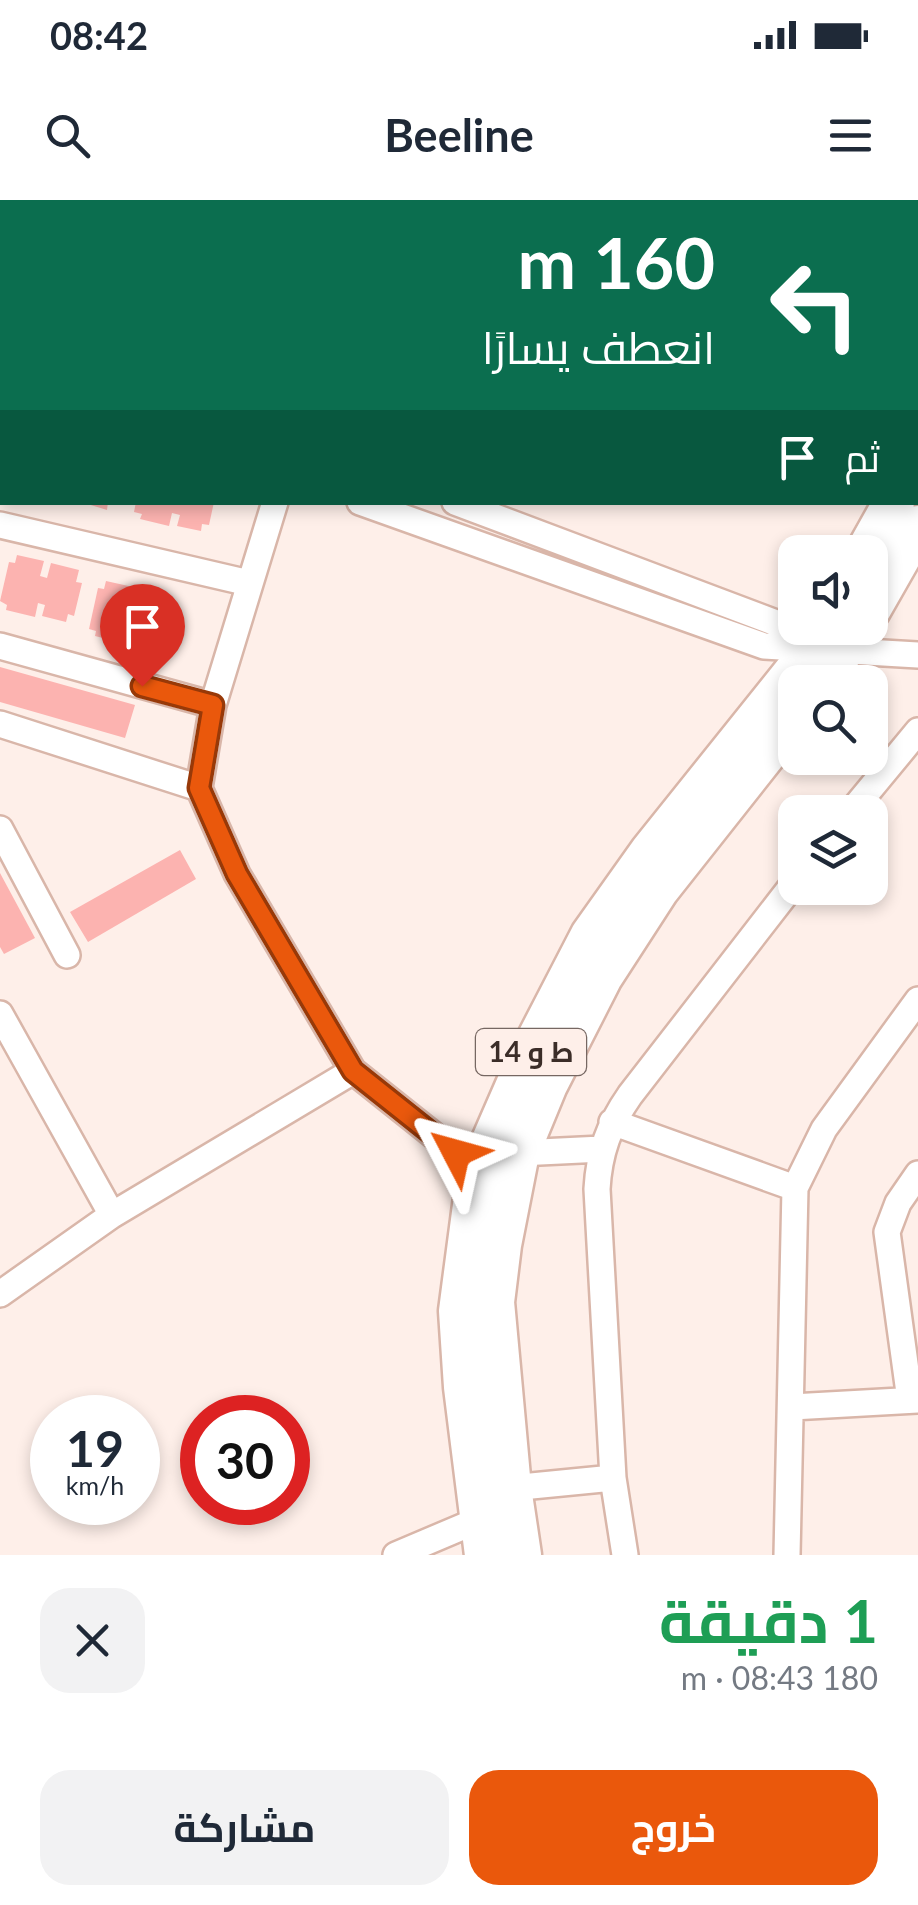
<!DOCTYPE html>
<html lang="ar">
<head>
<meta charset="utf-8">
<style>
	:root { --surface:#fff; --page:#f2f2f3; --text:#1f2937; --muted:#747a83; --accent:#ea580c }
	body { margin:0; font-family:Lato,Cairo,sans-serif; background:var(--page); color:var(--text); direction:rtl; height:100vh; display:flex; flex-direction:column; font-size:38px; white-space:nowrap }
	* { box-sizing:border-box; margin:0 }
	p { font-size:32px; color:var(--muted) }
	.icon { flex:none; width:55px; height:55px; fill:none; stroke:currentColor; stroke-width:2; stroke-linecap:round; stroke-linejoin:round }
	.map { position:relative; height:1355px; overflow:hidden; direction:ltr }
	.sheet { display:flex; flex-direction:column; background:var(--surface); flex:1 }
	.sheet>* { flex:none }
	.top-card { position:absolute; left:0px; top:0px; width:920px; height:305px; box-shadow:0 5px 15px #0003; direction:rtl; background:#0b6e4f; color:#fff; overflow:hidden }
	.buttons { position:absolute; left:778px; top:335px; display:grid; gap:20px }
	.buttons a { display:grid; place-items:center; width:110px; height:110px; border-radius:20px; background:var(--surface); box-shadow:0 5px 15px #0003; font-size:50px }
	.speed { position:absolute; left:30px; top:1195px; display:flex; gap:20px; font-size:50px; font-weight:700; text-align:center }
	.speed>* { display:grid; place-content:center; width:130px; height:130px; border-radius:50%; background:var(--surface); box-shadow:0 5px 15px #0003; line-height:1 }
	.speed small { font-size:25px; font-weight:400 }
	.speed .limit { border:15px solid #d22; background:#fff; color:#111 }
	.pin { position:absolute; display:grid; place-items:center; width:85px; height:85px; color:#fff; margin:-102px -42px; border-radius:50% 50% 50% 0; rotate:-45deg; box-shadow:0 0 10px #0007 }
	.pin .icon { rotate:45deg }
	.me { position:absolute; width:110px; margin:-55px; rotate:309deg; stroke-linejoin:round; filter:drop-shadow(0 0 8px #0008) }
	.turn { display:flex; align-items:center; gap:35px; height:210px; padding:0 40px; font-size:45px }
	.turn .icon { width:130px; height:130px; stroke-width:2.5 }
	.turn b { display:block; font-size:70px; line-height:85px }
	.then { display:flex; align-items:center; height:95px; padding:0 40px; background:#0003; gap:20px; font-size:38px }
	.round { display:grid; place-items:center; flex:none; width:105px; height:105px; border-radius:30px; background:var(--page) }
	.summary { display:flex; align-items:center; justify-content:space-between; height:170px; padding:0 40px }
	h1 { font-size:60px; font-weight:700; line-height:75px; color:#1e9e55 }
	.cta { display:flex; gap:20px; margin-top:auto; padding:20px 40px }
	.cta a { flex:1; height:115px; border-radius:30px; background:var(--accent); color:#fff; font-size:40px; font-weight:700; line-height:115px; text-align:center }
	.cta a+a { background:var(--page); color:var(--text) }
	.status { display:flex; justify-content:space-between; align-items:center; height:70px; padding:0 50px; background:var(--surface); direction:ltr }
	.status svg { height:28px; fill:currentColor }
	header { display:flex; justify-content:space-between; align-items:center; height:130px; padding:0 40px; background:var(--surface); font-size:45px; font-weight:700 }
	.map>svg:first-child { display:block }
	.building { fill:#fcb3b0 }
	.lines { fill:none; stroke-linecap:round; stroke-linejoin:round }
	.street-casing { stroke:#d9b6a9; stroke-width:30 }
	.primary-casing { stroke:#d9b6a9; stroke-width:45 }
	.street { stroke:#fff; stroke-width:25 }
	.primary { stroke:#fff; stroke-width:40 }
	.route-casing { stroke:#983908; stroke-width:25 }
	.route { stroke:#ea580c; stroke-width:18 }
	.labels { text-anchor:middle; stroke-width:10; stroke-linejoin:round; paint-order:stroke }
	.shield { fill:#feefe9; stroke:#766762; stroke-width:2.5 }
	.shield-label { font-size:28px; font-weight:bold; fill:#3b2d28 }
</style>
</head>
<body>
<div class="status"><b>08:42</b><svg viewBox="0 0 49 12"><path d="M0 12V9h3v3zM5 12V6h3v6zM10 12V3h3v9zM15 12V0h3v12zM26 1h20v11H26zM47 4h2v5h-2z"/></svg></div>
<header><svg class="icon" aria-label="menu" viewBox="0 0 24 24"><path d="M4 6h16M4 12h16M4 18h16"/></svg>Beeline<svg class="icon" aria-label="search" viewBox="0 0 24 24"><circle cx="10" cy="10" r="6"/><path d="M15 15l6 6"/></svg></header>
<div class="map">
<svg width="918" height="1355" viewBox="0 0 918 1355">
	<rect width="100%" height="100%" fill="#feefe9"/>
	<path class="building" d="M 81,302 L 108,302 L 107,310 Z
		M 136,302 L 214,302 L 209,325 L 202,324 L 201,331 L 177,326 L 180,315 L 172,313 L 169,326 L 140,319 L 142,314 L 134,312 Z
		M 17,355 L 44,361 L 40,376 L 47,378 L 51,363 L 79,370 L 76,382 L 82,383 L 74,416 L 68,414 L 66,422 L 42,416 L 45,405 L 38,403 L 35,417 L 6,410 L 7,405 L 0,401 L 9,362 L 15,363 Z
		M 106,381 L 133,387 L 129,402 L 137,404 L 140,390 L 168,396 L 166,408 L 171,409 L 163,442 L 157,441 L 155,448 L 132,443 L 134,432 L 127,430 L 123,443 L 95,436 L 96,431 L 89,429 L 98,388 L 104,389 Z
		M 0,467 L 135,505 L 125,538 L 0,502 Z
		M 180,650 L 196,679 L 88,742 L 70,712 Z
		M 0,673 L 35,738 L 4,754 L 0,747 Z"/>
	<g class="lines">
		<defs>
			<path id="street" d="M 167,2 L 168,0
				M 0,49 L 2,51
				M 0,165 L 2,165
				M 0,207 L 2,208
				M 275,302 L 213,505 L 199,588 L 237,674 L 353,871 L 456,953 L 477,975
				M 360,302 L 764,446 L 918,455
				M 455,302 L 776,423 L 811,451
				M 0,325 L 249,383
				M 0,446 L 213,505
				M 0,524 L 199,588
				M 851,612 L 918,531
				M 0,629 L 67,755
				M 0,814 L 112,1015
				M 612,922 L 795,988
				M 519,953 L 602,949
				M 0,1094 L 112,1015 L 353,871
				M 910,1200 L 887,1032 L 898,1003 L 918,974
				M 792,1207 L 918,1200
				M 511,1288 L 613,1278
				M 396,1355 L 481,1319
				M 625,1355 L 613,1278 L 597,989 C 599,953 609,925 630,895 L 795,682
				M 787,1355 L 795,988 L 824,929 L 918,800"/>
			<path id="primary" d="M 918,260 L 918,259
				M 866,352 L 894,302
				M 870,410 L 918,326
				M 821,482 L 859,428
				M 485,1355 L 464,1187 L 459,1111 L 477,975 L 531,851 L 591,735 L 650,652 L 811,451 L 824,428
				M 521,1355 L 511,1288 L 494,1102 L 501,1045 L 519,953 L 547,885 L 602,777 L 659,689 L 795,517"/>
		</defs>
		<use href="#street" class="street-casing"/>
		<use href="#primary" class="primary-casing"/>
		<use href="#street" class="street"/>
		<use href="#primary" class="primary"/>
	</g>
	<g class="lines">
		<defs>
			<path id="route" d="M 142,486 L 213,505 L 199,588 L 237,674 L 353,871 L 456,953"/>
		</defs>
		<use href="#route" class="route-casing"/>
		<use href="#route" class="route"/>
	</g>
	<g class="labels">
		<rect class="shield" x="476" y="829" width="110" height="46" rx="8"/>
		<g class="shield-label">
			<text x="531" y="862">ط و 14</text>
		</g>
	</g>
</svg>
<div class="buttons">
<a><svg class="icon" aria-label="sound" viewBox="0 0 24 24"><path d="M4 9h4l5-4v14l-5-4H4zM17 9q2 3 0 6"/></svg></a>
<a><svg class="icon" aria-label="search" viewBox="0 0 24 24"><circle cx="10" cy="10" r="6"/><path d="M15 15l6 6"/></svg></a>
<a><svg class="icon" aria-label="layers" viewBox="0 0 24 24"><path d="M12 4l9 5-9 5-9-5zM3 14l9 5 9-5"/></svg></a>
</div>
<div class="speed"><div>19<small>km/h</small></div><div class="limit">30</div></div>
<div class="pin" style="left:142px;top:486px;background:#d93025"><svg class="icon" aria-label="arrive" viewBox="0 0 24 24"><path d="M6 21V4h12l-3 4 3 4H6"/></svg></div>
<svg class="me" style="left:456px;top:953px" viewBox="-20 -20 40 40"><path d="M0-17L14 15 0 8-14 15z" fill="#ea580c" stroke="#fff" stroke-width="4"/></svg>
<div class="top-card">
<div class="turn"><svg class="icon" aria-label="left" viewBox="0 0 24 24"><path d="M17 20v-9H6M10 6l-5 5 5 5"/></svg><div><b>160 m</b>انعطف يسارًا</div></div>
<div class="then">ثم<svg class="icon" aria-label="arrive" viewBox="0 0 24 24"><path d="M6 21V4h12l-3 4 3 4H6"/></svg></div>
</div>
</div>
<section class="sheet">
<div class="summary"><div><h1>1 دقيقة</h1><p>180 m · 08:43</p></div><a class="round"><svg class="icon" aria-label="close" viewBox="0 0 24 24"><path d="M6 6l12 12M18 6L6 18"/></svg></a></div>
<div class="cta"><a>خروج</a><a>مشاركة</a></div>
</section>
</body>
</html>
